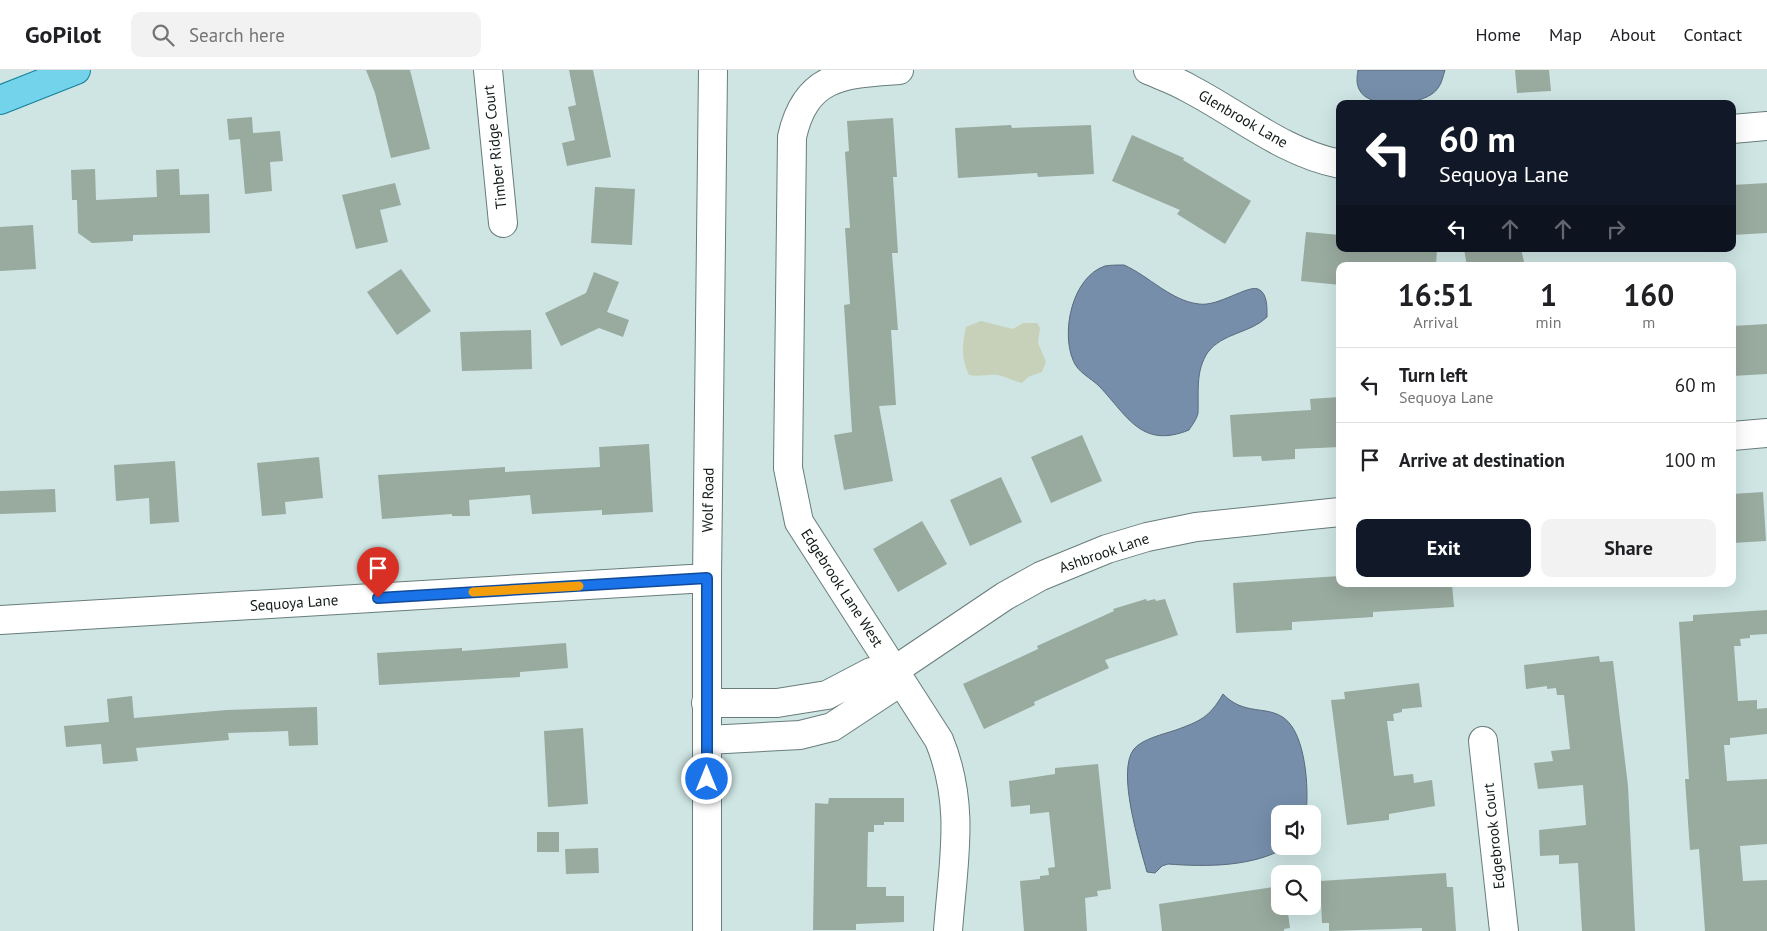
<!DOCTYPE html>
<html lang="en">
<head>
<meta charset="utf-8">
<style>
	:root { --surface:#fff; --page:#f2f2f2; --text:#202124; --muted:#757577; --line:#e0e0e0; --accent:#111827 }
	body { margin:0; font-family:"PT Sans",sans-serif; background:var(--page); color:var(--text); height:100vh; display:flex; flex-direction:column; font-size:19px; white-space:nowrap }
	* { box-sizing:border-box; margin:0 }
	p { font-size:16px; color:var(--muted) }
	.icon { flex:none; width:28px; height:28px; fill:none; stroke:currentColor; stroke-width:2; stroke-linecap:round; stroke-linejoin:round }
	.map { position:relative; flex:1; overflow:hidden }
	.details { position:absolute; left:1336px; top:192px; width:400px; height:325px; display:flex; flex-direction:column; background:var(--surface); border-radius:10px; box-shadow:0 5px 20px #0002 }
	.details>* { flex:none }
	.banner { position:absolute; left:1336px; top:30px; width:400px; height:152px; border-radius:10px; box-shadow:0 5px 20px #0002; background:#111827; color:#fff; overflow:hidden }
	.fabs { position:absolute; left:1271px; top:735px; display:grid; gap:10px }
	.fabs a { display:grid; place-items:center; width:50px; height:50px; border-radius:10px; background:var(--surface); box-shadow:0 5px 20px #0002; font-size:25px }
	.pin { position:absolute; display:grid; place-items:center; width:42px; height:42px; color:#fff; margin:-51px -21px; border-radius:50% 50% 50% 0; rotate:-45deg; box-shadow:0 0 5px #0007 }
	.pin .icon { rotate:45deg }
	.me { position:absolute; width:55px; margin:-28px; rotate:0deg; stroke-linejoin:round; filter:drop-shadow(0 0 4px #0008) }
	.turn { display:flex; align-items:center; gap:18px; height:105px; padding:0 20px; font-size:22px }
	.turn .icon { width:65px; height:65px; stroke-width:2.5 }
	.turn b { display:block; font-size:35px; line-height:42px }
	.lanes { display:flex; align-items:center; height:48px; padding:0 20px; background:#0003; justify-content:center; gap:25px; direction:ltr }
	.lanes .off { opacity:.35 }
	.eta { display:flex; justify-content:space-evenly; align-items:center; height:85px; text-align:center }
	.eta b { font-size:30px; font-weight:700; line-height:35px }
	.primary-button { display:flex; gap:10px; margin-top:auto; padding:10px 20px }
	.primary-button a { flex:1; height:58px; border-radius:10px; background:var(--accent); color:#fff; font-size:20px; font-weight:700; line-height:58px; text-align:center }
	.primary-button a+a { background:var(--page); color:var(--text) }
	ul { padding:0; list-style:none }
	li { display:flex; align-items:center; gap:15px; height:75px; padding:0 20px; border-top:1px solid var(--line) }
	li div { flex:1 }
	li b { display:block; font-size:19px }
	li em { font-style:normal }
	header { display:flex; align-items:center; gap:30px; box-sizing:border-box; height:70px; padding:0 25px; background:var(--surface); border-bottom:1px solid var(--line) }
	header strong { font-size:24px }
	nav { display:flex; gap:28px; margin-inline-start:auto; font-size:18px }
	.search { width:350px; height:45px; background:var(--page); display:flex; align-items:center; gap:12px; box-sizing:border-box; padding:0 18px; border-radius:10px; color:var(--muted); font-size:19px }
	.map>svg:first-child { display:block }
	.green { fill:#c7d0b9 }
	.water { fill:#768eaa; stroke:#586b7e }
	.building { fill:#99aa9f }
	.lines { fill:none; stroke-linecap:round; stroke-linejoin:round }
	.minor-casing { stroke:#687d7b; stroke-width:30 }
	.major-casing { stroke:#147f98; stroke-width:30 }
	.minor { stroke:#fff; stroke-width:28 }
	.major { stroke:#73d3ea; stroke-width:28 }
	.route-casing { stroke:#114b97; stroke-width:12 }
	.route { stroke:#1a73e8; stroke-width:9 }
	.slow { stroke:#f59e0b; stroke-width:9 }
	.labels { text-anchor:middle; stroke-width:4; stroke-linejoin:round; paint-order:stroke }
	.street-label { font-size:15px; fill:#121a19; stroke:#fff }
</style>
</head>
<body>
<header>
<strong>GoPilot</strong>
<div class="search"><svg class="icon" aria-label="search" viewBox="0 0 24 24"><circle cx="10" cy="10" r="6"/><path d="M15 15l6 6"/></svg>Search here</div>
<nav><a>Home</a><a>Map</a><a>About</a><a>Contact</a></nav>
</header>
<div class="map">
<svg width="1767" height="861" viewBox="0 0 1767 861">
	<rect width="100%" height="100%" fill="#cee5e3"/>
	<path class="green" d="M 981,251 L 1013,259 L 1023,253 L 1037,253 L 1040,258 L 1038,273 L 1046,292 L 1042,302 L 1028,307 L 1022,313 C 1013,311 1007,307 998,305 C 988,304 980,307 969,305 C 961,288 962,275 966,257 Z"/>
	<path class="water" d="M 1358,0 L 1445,0 C 1443,6 1442,13 1438,18 C 1427,36 1368,41 1359,19 C 1356,13 1357,6 1358,0 Z
		M 1124,195 C 1149,206 1171,231 1199,234 C 1218,237 1247,215 1258,219 C 1268,223 1267,239 1267,247 C 1251,263 1222,263 1208,282 C 1195,301 1199,323 1198,343 C 1197,349 1192,355 1189,360 C 1142,379 1128,347 1100,317 C 1090,307 1078,303 1073,290 C 1061,262 1072,207 1105,196 C 1110,195 1118,195 1124,195 Z
		M 1223,624 C 1244,646 1266,635 1284,648 C 1306,664 1309,719 1306,744 L 1280,744 L 1280,776 L 1288,776 C 1255,797 1207,797 1168,794 L 1162,796 L 1155,803 L 1147,802 C 1140,776 1116,701 1134,679 C 1142,669 1164,664 1176,660 C 1200,651 1209,648 1223,624 Z"/>
	<path class="building" d="M 366,0 L 410,0 L 430,79 L 391,88 L 375,23 Z
		M 569,0 L 593,0 L 611,87 L 567,96 L 562,73 L 575,70 L 568,37 L 576,35 Z
		M 1515,0 L 1549,0 L 1551,21 L 1517,23 Z
		M 252,47 L 253,63 L 280,61 L 283,91 L 270,92 L 272,121 L 245,124 L 240,69 L 229,70 L 227,49 Z
		M 893,48 L 897,107 L 893,107 L 898,183 L 892,183 L 898,260 L 891,260 L 896,335 L 879,336 L 893,411 L 844,420 L 834,365 L 852,362 L 844,235 L 850,234 L 845,158 L 850,158 L 845,82 L 849,81 L 847,51 Z
		M 1011,55 L 1012,58 L 1091,55 L 1094,104 L 1038,107 L 1037,103 L 958,108 L 955,58 Z
		M 1132,65 L 1184,88 L 1183,90 L 1251,131 L 1225,174 L 1177,144 L 1180,140 L 1112,111 Z
		M 95,99 L 96,130 L 157,127 L 156,100 L 179,99 L 180,125 L 209,124 L 210,163 L 133,165 L 133,171 L 92,173 L 78,163 L 77,130 L 72,130 L 71,100 Z
		M 395,113 L 401,135 L 380,140 L 388,172 L 356,179 L 342,125 Z
		M 1767,113 L 1767,163 L 1732,165 L 1732,115 Z
		M 595,117 L 635,119 L 632,175 L 591,173 Z
		M 33,155 L 36,199 L 0,201 L 0,157 Z
		M 1306,162 L 1340,165 L 1340,179 L 1437,179 L 1436,196 L 1340,196 L 1340,215 L 1301,211 Z
		M 1464,179 L 1521,179 L 1525,196 L 1467,196 Z
		M 401,199 L 431,241 L 397,265 L 367,222 Z
		M 594,202 L 619,212 L 607,242 L 629,250 L 623,267 L 599,258 L 561,276 L 545,243 L 586,223 Z
		M 1767,254 L 1767,304 L 1732,306 L 1732,256 Z
		M 531,260 L 532,299 L 462,301 L 460,262 Z
		M 1340,327 L 1340,377 L 1295,379 L 1295,389 L 1262,391 L 1261,386 L 1233,387 L 1230,345 L 1311,340 L 1310,329 Z
		M 1082,365 L 1102,411 L 1051,433 L 1031,387 Z
		M 649,374 L 653,442 L 602,445 L 602,440 L 532,444 L 530,425 L 469,430 L 470,446 L 452,446 L 452,444 L 382,449 L 378,405 L 505,397 L 505,402 L 600,397 L 599,377 Z
		M 319,387 L 323,428 L 285,432 L 286,444 L 262,446 L 257,393 Z
		M 175,391 L 179,452 L 150,454 L 149,428 L 116,431 L 114,395 Z
		M 1001,407 L 1022,452 L 970,476 L 950,430 Z
		M 55,419 L 56,442 L 0,444 L 0,421 Z
		M 1763,422 L 1766,471 L 1732,473 L 1732,424 Z
		M 922,451 L 947,494 L 898,522 L 873,479 Z
		M 1340,506 L 1340,514 L 1452,514 L 1454,537 L 1373,542 L 1373,547 L 1292,552 L 1292,560 L 1236,563 L 1233,513 Z
		M 1146,529 L 1147,531 L 1155,529 L 1156,531 L 1165,529 L 1178,565 L 1105,590 L 1109,598 L 1034,632 L 1035,635 L 984,659 L 963,614 L 1038,579 L 1037,576 L 1114,541 L 1113,539 Z
		M 1767,540 L 1767,564 L 1750,565 L 1750,568 L 1740,569 L 1741,576 L 1734,576 L 1738,631 L 1757,630 L 1757,639 L 1767,638 L 1767,664 L 1730,668 L 1730,675 L 1724,675 L 1727,711 L 1767,709 L 1767,774 L 1740,776 L 1743,811 L 1767,810 L 1767,861 L 1705,861 L 1699,779 L 1690,780 L 1685,709 L 1689,709 L 1679,552 L 1693,551 L 1693,545 Z
		M 566,573 L 568,598 L 520,602 L 520,607 L 379,615 L 377,583 L 462,578 L 462,581 Z
		M 1599,586 L 1600,592 L 1613,591 L 1628,716 L 1635,861 L 1582,861 L 1578,793 L 1559,794 L 1559,785 L 1540,786 L 1539,760 L 1586,755 L 1583,715 L 1538,719 L 1534,693 L 1553,691 L 1551,681 L 1570,679 L 1564,625 L 1557,625 L 1556,618 L 1547,619 L 1547,616 L 1526,619 L 1524,595 Z
		M 1419,613 L 1422,637 L 1402,639 L 1402,642 L 1393,644 L 1394,651 L 1387,651 L 1394,706 L 1413,704 L 1414,713 L 1432,710 L 1435,736 L 1389,744 L 1389,750 L 1347,755 L 1331,630 L 1345,629 L 1344,622 Z
		M 132,626 L 134,648 L 227,640 L 317,637 L 318,675 L 289,676 L 288,661 L 228,663 L 229,670 L 136,678 L 138,691 L 103,694 L 101,674 L 66,677 L 64,656 L 109,652 L 107,629 Z
		M 583,658 L 588,734 L 548,737 L 544,661 Z
		M 1098,694 L 1111,819 L 1097,821 L 1098,826 L 1085,828 L 1087,861 L 1024,861 L 1020,811 L 1040,809 L 1040,806 L 1049,805 L 1048,798 L 1055,797 L 1049,742 L 1030,744 L 1030,735 L 1011,737 L 1009,711 L 1055,704 L 1055,698 Z
		M 829,728 L 904,728 L 904,752 L 884,752 L 884,755 L 874,755 L 874,762 L 868,762 L 867,817 L 886,817 L 886,826 L 904,826 L 904,852 L 856,854 L 856,860 L 813,860 L 815,733 L 828,734 Z
		M 537,762 L 559,762 L 559,782 L 537,782 Z
		M 598,778 L 599,803 L 566,804 L 565,779 Z
		M 1446,803 L 1447,817 L 1453,817 L 1456,861 L 1422,861 L 1422,858 L 1329,861 L 1329,853 L 1322,853 L 1320,811 Z
		M 1280,816 L 1280,836 L 1287,836 L 1290,858 L 1284,859 L 1284,861 L 1162,861 L 1159,834 Z"/>
	<g class="lines">
		<defs>
			<path id="minor" d="M 488,0 L 503,153
				M 899,0 C 844,4 806,4 792,67 L 788,398 L 799,452 L 939,670 C 966,736 953,792 948,861
				M 1148,0 C 1162,6 1177,11 1190,19 C 1240,45 1284,83 1340,94
				M 1732,59 L 1767,56
				M 1732,366 L 1767,363
				M 0,550 L 707,508
				M 706,633 L 777,633 L 827,625 L 871,602 L 895,600 L 1005,526 L 1041,506 L 1107,479 L 1147,467 L 1196,457 L 1340,442
				M 707,670 L 800,665 L 832,657 L 891,618 L 895,600
				M 1483,671 L 1504,861
				M 707,861 L 707,508 L 713,0"/>
			<path id="major" d="M 0,30 L 76,0"/>
		</defs>
		<use href="#minor" class="minor-casing"/>
		<use href="#major" class="major-casing"/>
		<use href="#minor" class="minor"/>
		<use href="#major" class="major"/>
	</g>
	<g class="lines">
		<defs>
			<path id="route" d="M 378,528 L 707,508 L 707,709"/>
		</defs>
		<use href="#route" class="route-casing"/>
		<use href="#route" class="route"/>
		<path class="slow" d="M 473,522 L 579,516"/>
	</g>
	<g class="labels">
		<g class="street-label">
			<text transform="translate(1243 49) rotate(30)" y="5">Glenbrook Lane</text>
			<text transform="translate(495 77) rotate(-96)" y="5">Timber Ridge Court</text>
			<text transform="translate(708 430) rotate(-89)" y="5">Wolf Road</text>
			<text transform="translate(1104 483) rotate(-19)" y="5">Ashbrook Lane</text>
			<text transform="translate(842 518) rotate(57)" y="5">Edgebrook Lane West</text>
			<text transform="translate(294 533) rotate(-4)" y="5">Sequoya Lane</text>
			<text transform="translate(1494 766) rotate(-96)" y="5">Edgebrook Court</text>
		</g>
	</g>
</svg>
<div class="fabs">
<a><svg class="icon" aria-label="sound" viewBox="0 0 24 24"><path d="M4 9h4l5-4v14l-5-4H4zM17 9q2 3 0 6"/></svg></a>
<a><svg class="icon" aria-label="search" viewBox="0 0 24 24"><circle cx="10" cy="10" r="6"/><path d="M15 15l6 6"/></svg></a>
</div>
<div class="pin" style="left:378px;top:528px;background:#d93025"><svg class="icon" aria-label="arrive" viewBox="0 0 24 24"><path d="M6 21V4h12l-3 4 3 4H6"/></svg></div>
<svg class="me" style="left:707px;top:709px" viewBox="-20 -20 40 40"><circle r="17" fill="#1a73e8" stroke="#fff" stroke-width="3"/><path d="M0-11L8 9 0 5-8 9z" fill="#fff"/></svg>
<div class="banner">
<div class="turn"><svg class="icon" aria-label="left" viewBox="0 0 24 24"><path d="M17 20v-9H6M10 6l-5 5 5 5"/></svg><div><b>60 m</b>Sequoya Lane</div></div>
<div class="lanes"><svg class="icon" aria-label="left" viewBox="0 0 24 24"><path d="M17 20v-9H6M10 6l-5 5 5 5"/></svg><svg class="icon off" aria-label="ahead" viewBox="0 0 24 24"><path d="M12 20V5M6 11l6-6 6 6"/></svg><svg class="icon off" aria-label="ahead" viewBox="0 0 24 24"><path d="M12 20V5M6 11l6-6 6 6"/></svg><svg class="icon off" aria-label="right" viewBox="0 0 24 24"><path d="M7 20v-9h11M14 6l5 5-5 5"/></svg></div>
</div>
<section class="details">
<div class="eta">
<div><b>16:51</b><p>Arrival</p></div>
<div><b>1</b><p>min</p></div>
<div><b>160</b><p>m</p></div>
</div>
<ul>
<li><svg class="icon" aria-label="left" viewBox="0 0 24 24"><path d="M17 20v-9H6M10 6l-5 5 5 5"/></svg><div><b>Turn left</b><p>Sequoya Lane</p></div><em>60 m</em></li>
<li><svg class="icon" aria-label="arrive" viewBox="0 0 24 24"><path d="M6 21V4h12l-3 4 3 4H6"/></svg><div><b>Arrive at destination</b></div><em>100 m</em></li>
</ul>
<div class="primary-button"><a>Exit</a><a>Share</a></div>
</section>
</div>
</body>
</html>
